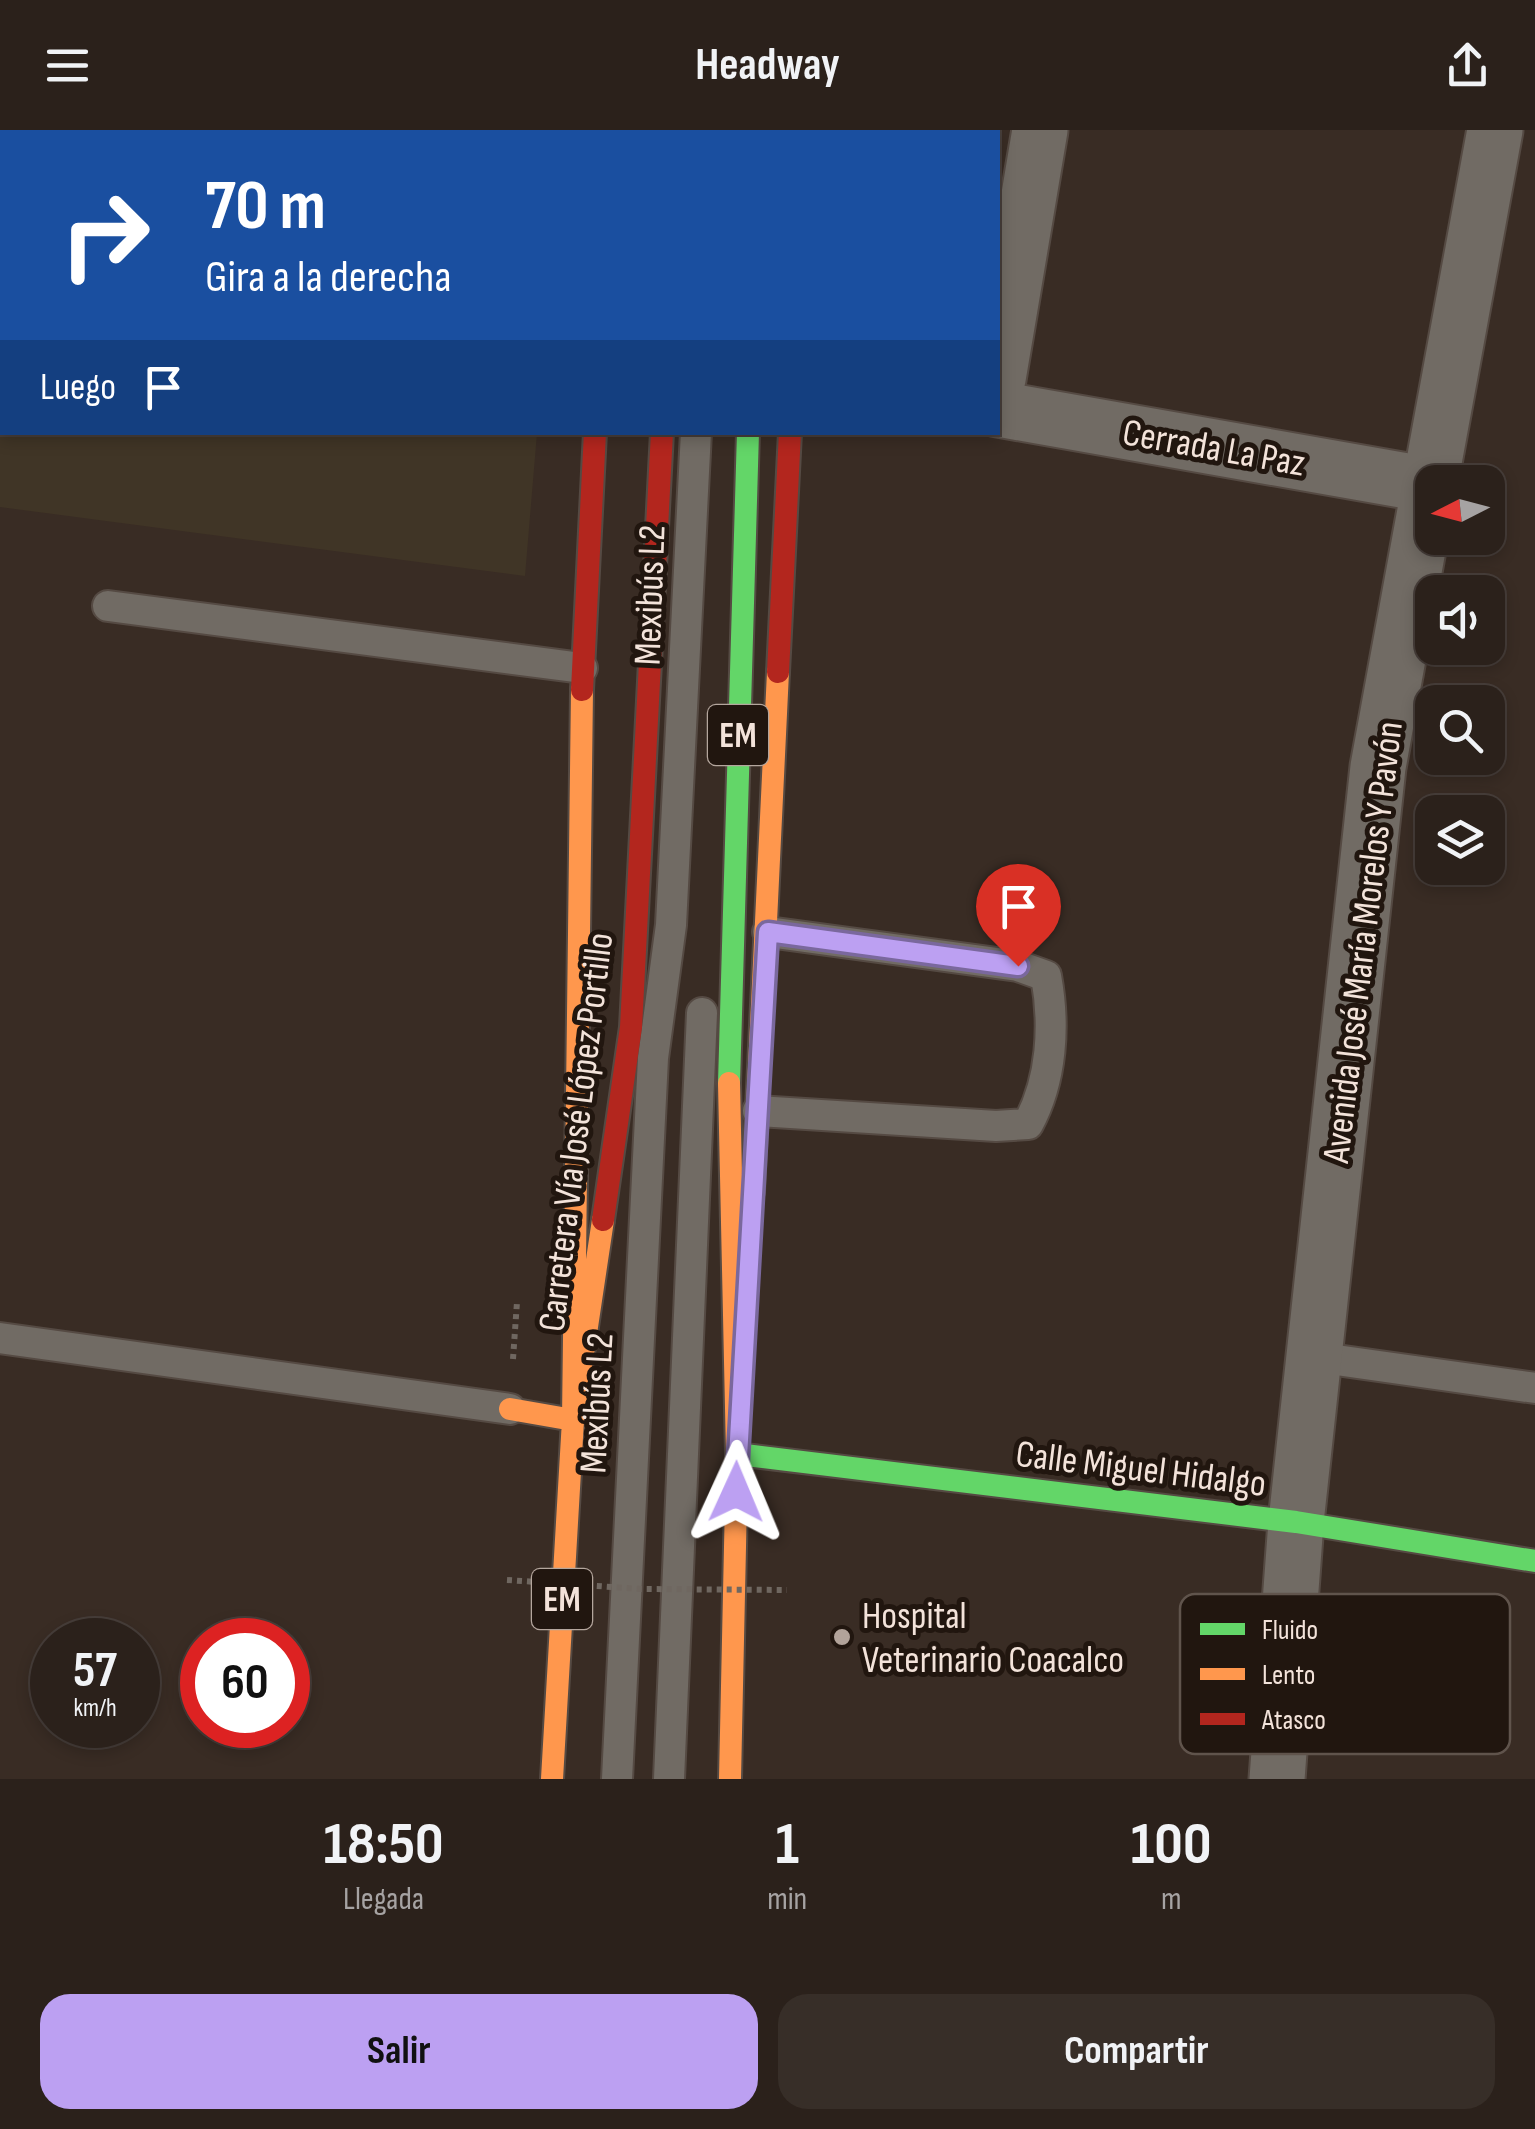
<!DOCTYPE html>
<html lang="es">
<head>
<meta charset="utf-8">
<style>
	:root { --surface:#2b211b; --page:#372e28; --text:#f1f3f6; --muted:#a6a3a3; --line:#473e3a; --accent:#bca0f2 }
	body { margin:0; font-family:"Sofia Sans Condensed",sans-serif; background:var(--page); color:var(--text); height:100vh; display:flex; flex-direction:column; font-size:38px; white-space:nowrap }
	* { box-sizing:border-box; margin:0 }
	p { font-size:32px; color:var(--muted) }
	.icon { flex:none; width:55px; height:55px; fill:none; stroke:currentColor; stroke-width:2; stroke-linecap:round; stroke-linejoin:round }
	.map { position:relative; height:1649px; overflow:hidden }
	.panel { display:flex; flex-direction:column; background:var(--surface); flex:1 }
	.panel>* { flex:none }
	.hud { position:absolute; left:0px; top:0px; width:1000px; height:305px; box-shadow:0 5px 15px #0003,0 0 0 2px var(--line); background:#1a4fa0; color:#fff; overflow:hidden }
	.needle { width:65px; rotate:264deg }
	.fabs { position:absolute; left:1415px; top:335px; display:grid; gap:20px }
	.fabs a { display:grid; place-items:center; width:90px; height:90px; border-radius:20px; background:var(--surface); box-shadow:0 5px 15px #0003,0 0 0 2px var(--line); font-size:50px }
	.speed { position:absolute; left:30px; top:1488px; display:flex; gap:20px; font-size:50px; font-weight:700; text-align:center }
	.speed>* { display:grid; place-content:center; width:130px; height:130px; border-radius:50%; background:var(--surface); box-shadow:0 5px 15px #0003,0 0 0 2px var(--line); line-height:1 }
	.speed small { font-size:25px; font-weight:400 }
	.speed .limit { border:15px solid #d22; background:#fff; color:#111 }
	.pin { position:absolute; display:grid; place-items:center; width:85px; height:85px; color:#fff; margin:-102px -42px; border-radius:50% 50% 50% 0; rotate:-45deg; box-shadow:0 0 10px #0007 }
	.pin .icon { rotate:45deg }
	.me { position:absolute; width:110px; margin:-55px; rotate:1deg; stroke-linejoin:round; filter:drop-shadow(0 0 8px #0008) }
	.turn { display:flex; align-items:center; gap:35px; height:210px; padding:0 40px; font-size:45px }
	.turn .icon { width:130px; height:130px; stroke-width:2.5 }
	.turn b { display:block; font-size:70px; line-height:85px }
	.then { display:flex; align-items:center; height:95px; padding:0 40px; background:#0003; gap:20px; font-size:38px }
	.eta { display:flex; justify-content:space-evenly; align-items:center; height:170px; text-align:center }
	.eta b { font-size:60px; font-weight:700; line-height:70px }
	.primary-button { display:flex; gap:20px; margin-top:auto; padding:20px 40px }
	.primary-button a { flex:1; height:115px; border-radius:30px; background:var(--accent); color:#111; font-size:40px; font-weight:700; line-height:115px; text-align:center }
	.primary-button a+a { background:var(--page); color:var(--text) }
	header { display:flex; justify-content:space-between; align-items:center; height:130px; padding:0 40px; background:var(--surface); font-size:45px; font-weight:700 }
	.map>svg:first-child { display:block }
	.commercial { fill:#403526 }
	.lines { fill:none; stroke-linecap:round; stroke-linejoin:round }
	.lane-casing { stroke:#554a43; stroke-width:34 }
	.street-casing { stroke:#554a43; stroke-width:59 }
	.fast-casing { stroke:#554a43; stroke-width:26 }
	.slow-casing { stroke:#554a43; stroke-width:26 }
	.jam-casing { stroke:#554a43; stroke-width:26 }
	.path { stroke:#6f6760; stroke-width:6; stroke-dasharray:5 5; stroke-linecap:butt }
	.lane { stroke:#716b64; stroke-width:30 }
	.street { stroke:#716b64; stroke-width:55 }
	.fast { stroke:#63d668; stroke-width:22 }
	.slow { stroke:#ff974d; stroke-width:22 }
	.jam { stroke:#b3261e; stroke-width:22 }
	.path-bridge { stroke:#6f6760; stroke-width:6; stroke-dasharray:5 5; stroke-linecap:butt }
	.route-casing { stroke:#7a689d; stroke-width:25 }
	.route { stroke:#bca0f2; stroke-width:18 }
	.poi-dot { fill:#b2a39a; stroke:#21160f; stroke-width:4 }
	.labels { text-anchor:middle; stroke-width:10; stroke-linejoin:round; paint-order:stroke }
	.shield { fill:#21160f; stroke:#b4a69d; stroke-width:2.5 }
	.shield-label { font-size:35px; font-weight:bold; fill:#f3e3da }
	.street-label { font-size:38px; fill:#f3e3da; stroke:#21160f }
	.poi-label { font-size:38px; fill:#f3e3da; stroke:#21160f; text-anchor:start }
	.key { fill:#21160f; stroke:#60544c; stroke-width:2.5 }
	.key-label { font-size:28px; fill:#f3e3da }
</style>
</head>
<body>
<header><svg class="icon" aria-label="menu" viewBox="0 0 24 24"><path d="M4 6h16M4 12h16M4 18h16"/></svg>Headway<svg class="icon" aria-label="share" viewBox="0 0 24 24"><path d="M12 15V3M7 8l5-5 5 5M5 13v7h14v-7"/></svg></header>
<div class="map">
<svg width="1535" height="1649" viewBox="0 0 1535 1649">
	<rect width="100%" height="100%" fill="#392c24"/>
	<path class="commercial" d="M 0,0 L 562,0 L 2,2 L 2,302 L 537,303 L 525,446 L 0,377 Z"/>
	<g class="lines">
		<defs>
			<path id="lane" d="M 707,2 L 707,0
				M 108,476 L 582,538
				M 758,981 L 996,996 L 1028,994 C 1052,950 1055,895 1046,846 L 1018,836 L 768,802
				M 0,1208 L 510,1279
				M 1315,1227 L 1535,1258
				M 617,1649 L 653,928 L 671,795 L 696,302
				M 669,1649 L 702,883"/>
			<path id="street" d="M 998,249 L 1040,0
				M 998,279 L 1430,355
				M 1277,1649 L 1296,1392 L 1378,637 L 1495,0"/>
			<path id="fast" d="M 678,0 L 678,2
				M 729,953 L 748,302
				M 739,1278 L 737,1324 L 1296,1392 L 1535,1431"/>
			<path id="slow" d="M 759,0 L 759,2
				M 803,0 L 803,2
				M 611,2 L 612,0
				M 729,953 L 737,1324 L 730,1649
				M 753,1062 L 778,542
				M 510,1279 L 573,1290 L 582,560
				M 552,1649 L 573,1290 L 603,1090"/>
			<path id="jam" d="M 778,542 L 790,302
				M 582,560 L 595,302
				M 603,1090 L 631,897 L 662,302"/>
		</defs>
		<use href="#lane" class="lane-casing"/>
		<use href="#street" class="street-casing"/>
		<use href="#fast" class="fast-casing"/>
		<use href="#slow" class="slow-casing"/>
		<use href="#jam" class="jam-casing"/>
		<path class="path" d="M 513,1229 L 517,1172"/>
		<use href="#lane" class="lane"/>
		<use href="#street" class="street"/>
		<use href="#fast" class="fast"/>
		<use href="#slow" class="slow"/>
		<use href="#jam" class="jam"/>
		<path class="path-bridge" d="M 507,1450 L 641,1459 L 787,1460"/>
	</g>
	<g class="lines">
		<defs>
			<path id="route" d="M 736,1362 L 768,802 L 1018,836"/>
		</defs>
		<use href="#route" class="route-casing"/>
		<use href="#route" class="route"/>
	</g>
	<circle class="poi-dot" cx="842" cy="1507" r="10"/>
	<g class="labels">
		<g class="shield">
			<rect x="708" y="575" width="60" height="60" rx="8"/>
			<rect x="532" y="1439" width="60" height="60" rx="8"/>
		</g>
		<g class="shield-label">
			<text x="738" y="617">EM</text>
			<text x="562" y="1481">EM</text>
		</g>
		<g class="street-label">
			<text transform="translate(1214 317) rotate(10)" y="13">Cerrada La Paz</text>
			<text transform="translate(649 465) rotate(-88)" y="13">Mexibús L2</text>
			<text transform="translate(1362 812) rotate(-83)" y="13">Avenida José María Morelos Y Pavón</text>
			<text transform="translate(575 1002) rotate(-83)" y="13">Carretera Vía José López Portillo</text>
			<text transform="translate(596 1273) rotate(-87)" y="13">Mexibús L2</text>
			<text transform="translate(1141 1338) rotate(7)" y="13">Calle Miguel Hidalgo</text>
		</g>
		<g class="poi-label">
			<text x="862" y="1498">Hospital<tspan x="862" dy="44">Veterinario Coacalco</tspan></text>
		</g>
	</g>
	<rect x="1180" y="1464" width="330" height="160" rx="15" class="key"/>
	<rect x="1200" y="1493" width="45" height="12" fill="#63d668"/>
	<rect x="1200" y="1538" width="45" height="12" fill="#ff974d"/>
	<rect x="1200" y="1583" width="45" height="12" fill="#b3261e"/>
	<g class="key-label">
		<text x="1262" y="1509">Fluido</text>
		<text x="1262" y="1554">Lento</text>
		<text x="1262" y="1599">Atasco</text>
	</g>
</svg>
<div class="fabs">
<a><svg class="needle" viewBox="-14 -14 28 28"><path d="M0-13l5 13h-10z" fill="#e53935"/><path d="M0 13l5-13h-10z" fill="#a6a3a3"/></svg></a>
<a><svg class="icon" aria-label="sound" viewBox="0 0 24 24"><path d="M4 9h4l5-4v14l-5-4H4zM17 9q2 3 0 6"/></svg></a>
<a><svg class="icon" aria-label="search" viewBox="0 0 24 24"><circle cx="10" cy="10" r="6"/><path d="M15 15l6 6"/></svg></a>
<a><svg class="icon" aria-label="layers" viewBox="0 0 24 24"><path d="M12 4l9 5-9 5-9-5zM3 14l9 5 9-5"/></svg></a>
</div>
<div class="speed"><div>57<small>km/h</small></div><div class="limit">60</div></div>
<div class="pin" style="left:1018px;top:836px;background:#d93025"><svg class="icon" aria-label="arrive" viewBox="0 0 24 24"><path d="M6 21V4h12l-3 4 3 4H6"/></svg></div>
<svg class="me" style="left:736px;top:1362px" viewBox="-20 -20 40 40"><path d="M0-17L14 15 0 8-14 15z" fill="#bca0f2" stroke="#fff" stroke-width="4"/></svg>
<div class="hud">
<div class="turn"><svg class="icon" aria-label="right" viewBox="0 0 24 24"><path d="M7 20v-9h11M14 6l5 5-5 5"/></svg><div><b>70 m</b>Gira a la derecha</div></div>
<div class="then">Luego<svg class="icon" aria-label="arrive" viewBox="0 0 24 24"><path d="M6 21V4h12l-3 4 3 4H6"/></svg></div>
</div>
</div>
<section class="panel">
<div class="eta">
<div><b>18:50</b><p>Llegada</p></div>
<div><b>1</b><p>min</p></div>
<div><b>100</b><p>m</p></div>
</div>
<div class="primary-button"><a>Salir</a><a>Compartir</a></div>
</section>
</body>
</html>
